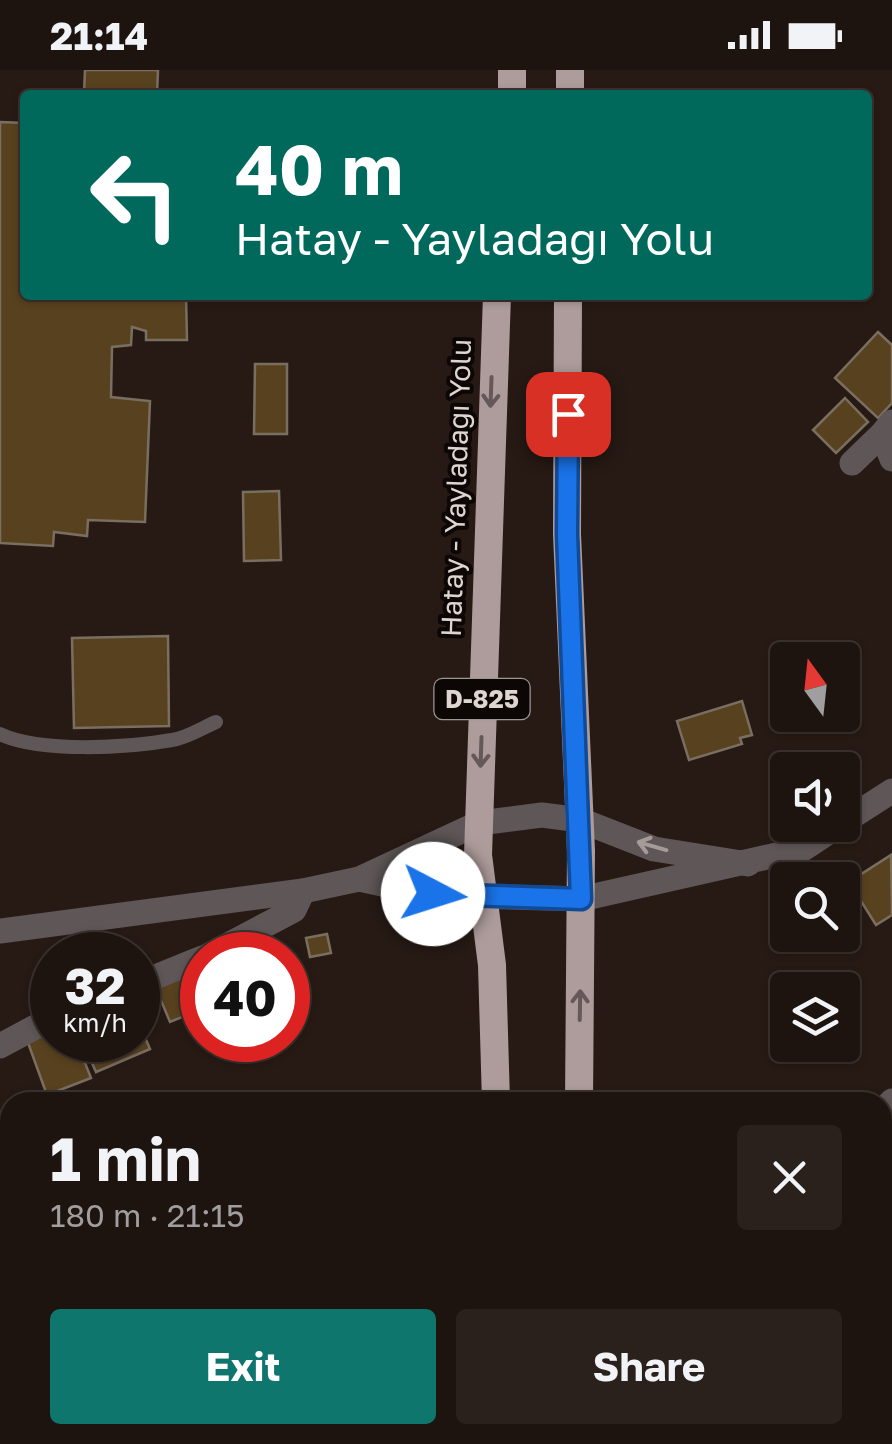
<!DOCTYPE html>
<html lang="en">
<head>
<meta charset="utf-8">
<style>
	:root { --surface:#1d140f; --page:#2a211d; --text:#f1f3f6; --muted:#a09e9e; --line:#3b332f; --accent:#0f766e }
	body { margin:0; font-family:"Golos Text",sans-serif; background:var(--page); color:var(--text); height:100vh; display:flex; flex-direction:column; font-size:38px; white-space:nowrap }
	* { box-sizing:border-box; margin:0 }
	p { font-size:32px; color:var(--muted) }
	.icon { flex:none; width:55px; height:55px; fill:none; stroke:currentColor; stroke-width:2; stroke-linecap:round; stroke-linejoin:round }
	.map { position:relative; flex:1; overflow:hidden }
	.sheet { position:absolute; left:0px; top:1022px; width:892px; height:352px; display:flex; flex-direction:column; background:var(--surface); border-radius:30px 30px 0 0; box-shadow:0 2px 8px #0004,0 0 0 2px var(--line) }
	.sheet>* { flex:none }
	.banner { position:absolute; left:20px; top:20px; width:852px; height:210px; border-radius:10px; box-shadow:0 2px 8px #0004,0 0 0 2px var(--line); background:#00695c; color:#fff; overflow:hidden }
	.needle { width:65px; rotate:345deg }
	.buttons { position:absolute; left:770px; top:572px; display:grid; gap:20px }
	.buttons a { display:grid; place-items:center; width:90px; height:90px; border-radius:10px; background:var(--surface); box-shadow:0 2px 8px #0004,0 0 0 2px var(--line); font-size:50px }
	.speed { position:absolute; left:30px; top:862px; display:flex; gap:20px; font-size:50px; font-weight:700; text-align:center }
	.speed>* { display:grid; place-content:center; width:130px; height:130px; border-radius:50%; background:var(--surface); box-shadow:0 2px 8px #0004,0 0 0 2px var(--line); line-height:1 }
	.speed small { font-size:25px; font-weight:400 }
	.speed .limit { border:15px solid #d22; background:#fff; color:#111 }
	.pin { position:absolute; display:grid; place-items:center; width:85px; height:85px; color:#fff; margin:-42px; border-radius:20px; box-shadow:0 5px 15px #0006 }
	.me { position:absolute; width:110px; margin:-55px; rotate:95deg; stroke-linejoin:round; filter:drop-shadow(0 0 8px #0008) }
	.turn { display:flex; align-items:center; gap:35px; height:210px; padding:0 50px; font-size:45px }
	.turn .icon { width:130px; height:130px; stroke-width:2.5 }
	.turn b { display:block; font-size:70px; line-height:85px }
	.round { display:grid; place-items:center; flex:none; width:105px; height:105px; border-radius:10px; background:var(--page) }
	.overview { display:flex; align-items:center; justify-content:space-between; height:170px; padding:0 50px }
	h1 { font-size:60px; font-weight:700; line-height:75px }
	.action { display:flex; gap:20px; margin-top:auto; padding:20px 50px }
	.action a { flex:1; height:115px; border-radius:10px; background:var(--accent); color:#fff; font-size:40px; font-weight:700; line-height:115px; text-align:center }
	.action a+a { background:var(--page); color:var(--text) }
	.status { display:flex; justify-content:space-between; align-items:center; height:70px; padding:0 50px; background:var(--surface); direction:ltr }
	.status svg { height:28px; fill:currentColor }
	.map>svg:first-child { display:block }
	.building { fill:#58411e; stroke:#786f61; stroke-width:2.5 }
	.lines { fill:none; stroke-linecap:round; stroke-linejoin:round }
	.service { stroke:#5f5757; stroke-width:14 }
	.minor { stroke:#5f5757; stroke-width:25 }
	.tertiary { stroke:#5f5757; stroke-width:25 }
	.trunk { stroke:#ae9c9c; stroke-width:28 }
	.oneway { stroke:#655858 }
	.oneway2 { stroke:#a59c9a }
	.route-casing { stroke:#114b97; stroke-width:25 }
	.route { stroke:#1a73e8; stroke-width:18 }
	.labels { text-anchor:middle; stroke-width:8; stroke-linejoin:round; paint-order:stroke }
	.shield { fill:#0c0605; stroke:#9f9794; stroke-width:2.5 }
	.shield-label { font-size:25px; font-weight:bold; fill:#ded5d1 }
	.street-label { font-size:28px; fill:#ded5d1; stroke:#0c0605 }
</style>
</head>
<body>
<div class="status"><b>21:14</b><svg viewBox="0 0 49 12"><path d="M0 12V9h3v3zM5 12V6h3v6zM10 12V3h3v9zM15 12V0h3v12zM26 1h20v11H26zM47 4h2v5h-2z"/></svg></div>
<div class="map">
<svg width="892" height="1374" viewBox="0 0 892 1374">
	<rect width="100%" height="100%" fill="#271a14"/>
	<path class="building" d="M 85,0 L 158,0 L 157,25 L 84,24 Z
		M 0,52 L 25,53 L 25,225 L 186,225 L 187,270 L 146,270 L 146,261 L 132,257 L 131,275 L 112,277 L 111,327 L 150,331 L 145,452 L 88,450 L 87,466 L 54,462 L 53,476 L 0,473 Z
		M 878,262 L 892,275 L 892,333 L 878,348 L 835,308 Z
		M 255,294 L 287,294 L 287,364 L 254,364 Z
		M 845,328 L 868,352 L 836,383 L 813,360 Z
		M 279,421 L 281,490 L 244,491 L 243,422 Z
		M 168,566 L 169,656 L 74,658 L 72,568 Z
		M 742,631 L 752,665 L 740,668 L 742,674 L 689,690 L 677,651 Z
		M 891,785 L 892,845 L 876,855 L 849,812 Z
		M 327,864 L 331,883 L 310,887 L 306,868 Z
		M 202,899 L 202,939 L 170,952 L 155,916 Z
		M 138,951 L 150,979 L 96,1002 L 82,970 L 138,970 Z
		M 52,961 L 52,970 L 76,970 L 91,1008 L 47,1025 L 27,970 Z
		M 809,1365 L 860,1365 L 853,1374 L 812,1374 L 806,1370 Z"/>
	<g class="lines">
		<path class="service" d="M 0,664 C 41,683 127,678 172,670 C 187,668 202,658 216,652"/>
		<path class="minor" d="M 892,352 L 882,364 L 892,389
			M 852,393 L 882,364
			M 209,885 L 294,840 L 303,821
			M 138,914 L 202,888
			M 0,976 L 52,948
			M 286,1367 L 287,1374"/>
		<path class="tertiary" d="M 842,753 L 892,721
			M 359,809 L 433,825 L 581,829 L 803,779 L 839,755
			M 0,861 L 303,821 L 359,809 L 479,753 L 542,745 L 580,750 L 654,779 L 748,794
			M 882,1042 L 892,1031
			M 597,1374 L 605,1365
			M 673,1374 L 674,1365"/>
		<path class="trunk" d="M 512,25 L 512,0
			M 570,25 L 570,0
			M 568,225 L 567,464 L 581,781 L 579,1032
			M 496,1032 L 492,895 L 478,785 L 497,225
			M 497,1365 L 497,1374
			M 548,1374 L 549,1365"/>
	</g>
	<defs><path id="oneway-shaft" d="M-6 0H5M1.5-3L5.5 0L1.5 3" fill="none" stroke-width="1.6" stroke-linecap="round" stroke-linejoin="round" transform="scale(2.5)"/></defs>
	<g class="oneway">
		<use href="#oneway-shaft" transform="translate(491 322) rotate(92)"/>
		<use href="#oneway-shaft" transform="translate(481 682) rotate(92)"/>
		<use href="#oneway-shaft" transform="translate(580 935) rotate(-89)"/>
	</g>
	<use class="oneway2" href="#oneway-shaft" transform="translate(652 776) rotate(-164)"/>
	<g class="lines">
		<defs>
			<path id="route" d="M 433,824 L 581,829 L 567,464 L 568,344"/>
		</defs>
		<use href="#route" class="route-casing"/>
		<use href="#route" class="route"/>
	</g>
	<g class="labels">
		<rect class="shield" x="434.5" y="609" width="95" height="40" rx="8"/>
		<g class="shield-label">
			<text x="482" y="638">D-825</text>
		</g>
		<g class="street-label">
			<text transform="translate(456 418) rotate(-88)" y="10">Hatay - Yayladağı Yolu</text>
		</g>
	</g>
</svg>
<div class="buttons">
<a><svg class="needle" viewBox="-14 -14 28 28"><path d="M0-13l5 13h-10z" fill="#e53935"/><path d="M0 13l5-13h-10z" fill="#a09e9e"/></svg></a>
<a><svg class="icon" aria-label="sound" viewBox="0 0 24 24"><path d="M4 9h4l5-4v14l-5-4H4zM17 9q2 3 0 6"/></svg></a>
<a><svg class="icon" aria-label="search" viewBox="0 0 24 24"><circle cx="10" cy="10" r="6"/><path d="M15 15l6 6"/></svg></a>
<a><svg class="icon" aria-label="layers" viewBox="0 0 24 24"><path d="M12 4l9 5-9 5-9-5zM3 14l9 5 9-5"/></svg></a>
</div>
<div class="speed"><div>32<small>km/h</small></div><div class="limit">40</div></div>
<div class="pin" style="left:568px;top:344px;background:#d93025"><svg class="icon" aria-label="arrive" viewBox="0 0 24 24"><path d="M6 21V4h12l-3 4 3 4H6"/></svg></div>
<svg class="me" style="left:433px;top:824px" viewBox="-20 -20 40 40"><circle r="19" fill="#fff"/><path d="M0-13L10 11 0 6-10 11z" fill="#1a73e8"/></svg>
<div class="banner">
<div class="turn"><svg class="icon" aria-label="left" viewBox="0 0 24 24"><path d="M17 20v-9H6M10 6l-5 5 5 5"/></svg><div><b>40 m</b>Hatay - Yayladağı Yolu</div></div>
</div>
<section class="sheet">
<div class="overview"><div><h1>1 min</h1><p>180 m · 21:15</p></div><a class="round"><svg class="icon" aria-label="close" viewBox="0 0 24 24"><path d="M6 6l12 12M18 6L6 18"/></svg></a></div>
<div class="action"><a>Exit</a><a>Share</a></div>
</section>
</div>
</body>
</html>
